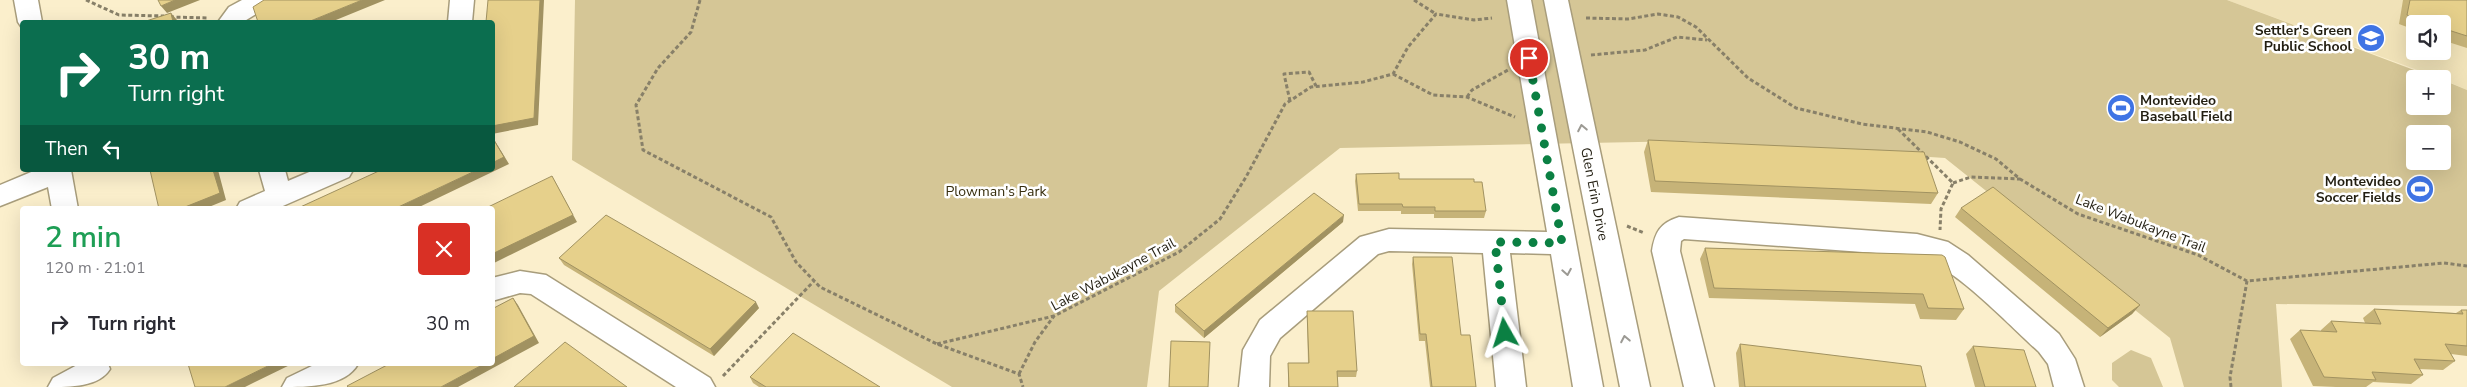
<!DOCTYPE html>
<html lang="en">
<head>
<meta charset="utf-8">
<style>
	:root { --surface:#fff; --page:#f2f2f3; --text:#2b2b33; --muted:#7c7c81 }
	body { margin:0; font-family:"Nunito Sans",sans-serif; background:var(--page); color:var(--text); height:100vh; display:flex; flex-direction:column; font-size:19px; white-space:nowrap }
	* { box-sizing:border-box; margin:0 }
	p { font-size:16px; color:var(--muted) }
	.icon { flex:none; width:28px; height:28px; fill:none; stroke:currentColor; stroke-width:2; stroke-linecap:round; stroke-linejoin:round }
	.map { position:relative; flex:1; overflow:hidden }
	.drawer { position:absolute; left:20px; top:206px; width:475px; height:160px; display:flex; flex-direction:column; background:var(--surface); border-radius:5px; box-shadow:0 5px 20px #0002 }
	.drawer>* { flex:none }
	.hud { position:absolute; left:20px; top:20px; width:475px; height:152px; border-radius:5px; box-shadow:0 5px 20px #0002; background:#0b6e4f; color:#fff; overflow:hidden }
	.buttons { position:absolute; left:2406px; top:15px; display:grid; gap:10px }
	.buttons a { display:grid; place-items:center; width:45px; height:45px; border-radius:5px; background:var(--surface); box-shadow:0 5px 20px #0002; font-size:25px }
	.pin { position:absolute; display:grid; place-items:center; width:42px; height:42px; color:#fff; margin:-21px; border:2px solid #fff; border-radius:50%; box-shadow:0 1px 5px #0007 }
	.me { position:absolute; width:55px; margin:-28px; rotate:354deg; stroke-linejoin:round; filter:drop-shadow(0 0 4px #0008) }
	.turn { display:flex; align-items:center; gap:18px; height:105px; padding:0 25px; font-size:22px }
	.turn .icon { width:65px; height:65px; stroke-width:2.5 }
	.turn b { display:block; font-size:35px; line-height:42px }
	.then { display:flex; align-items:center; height:48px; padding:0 25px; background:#0003; gap:10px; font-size:19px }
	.round { display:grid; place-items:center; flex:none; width:52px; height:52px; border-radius:5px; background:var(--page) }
	.summary { display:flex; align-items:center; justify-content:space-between; height:85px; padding:0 25px }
	h1 { font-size:30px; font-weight:600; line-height:38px; color:#1e9e55 }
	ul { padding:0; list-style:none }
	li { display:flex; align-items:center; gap:15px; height:65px; padding:0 25px }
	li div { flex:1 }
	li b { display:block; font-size:19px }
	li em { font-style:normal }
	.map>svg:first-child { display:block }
	.built { fill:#f0e2b8; fill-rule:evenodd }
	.green { fill:#d5c696; fill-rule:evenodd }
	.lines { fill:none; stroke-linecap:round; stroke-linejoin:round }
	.minor-casing { stroke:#a89d7c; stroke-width:3 }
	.path { stroke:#888069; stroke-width:3; stroke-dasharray:4 2.5; stroke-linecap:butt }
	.minor { fill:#fff; fill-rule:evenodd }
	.wall { fill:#c6b378 }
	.shaded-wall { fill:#a19261 }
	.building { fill:#e6d08b; stroke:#a19261 }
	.oneway { stroke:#9c9a94 }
	.route { stroke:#0b8043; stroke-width:9; stroke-dasharray:0 16.2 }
	.labels { text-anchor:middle; stroke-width:5; stroke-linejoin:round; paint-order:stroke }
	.poi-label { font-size:14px; font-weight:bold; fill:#221e11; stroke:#fff; text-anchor:end }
	.park-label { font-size:14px; fill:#372e0e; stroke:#fff }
	.street-label { font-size:14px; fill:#221e11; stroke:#fff }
</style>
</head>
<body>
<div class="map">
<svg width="2467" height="387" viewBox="0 0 2467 387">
	<rect width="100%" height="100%" fill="#fbefcc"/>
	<path class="built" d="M 2227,0 L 2467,0 L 2467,90 L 2442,79 ZM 2415,24 L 2442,24 L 2442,51 L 2415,51 Z"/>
	<path class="green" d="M 575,0 L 2227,0 L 2438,79 L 2415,79 L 2415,106 L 2442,106 L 2443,80 L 2467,90 L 2467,306 L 2276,304 L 2282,387 L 2184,387 L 2170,338 L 1945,158 L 1689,141 L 1340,148 L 1159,291 L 1147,387 L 952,387 L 572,160 ZM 2415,134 L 2442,134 L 2442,161 L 2415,161 Z
		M 2131,350 L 2151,358 L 2163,387 L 2119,387 L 2112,380 L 2112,363 Z"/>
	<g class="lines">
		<defs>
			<path id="minor" d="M 14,0 L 38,0 L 42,22 L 22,22 L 22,28 L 18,22 Z
				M 242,0 L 273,0 L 269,6 L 243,22 L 218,22 L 229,7 Z
				M 450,0 L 474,0 L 472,22 L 448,22 Z
				M 1507,0 L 1531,0 L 1603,387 L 1573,387 L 1551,254 L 1510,253 L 1526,387 L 1496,387 L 1483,253 L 1389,251 L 1378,254 L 1280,338 L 1270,356 L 1269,387 L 1239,387 L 1243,350 L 1260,320 L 1360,237 L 1389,229 L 1547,232 Z
				M 1544,0 L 1568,0 L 1650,387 L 1620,387 Z
				M 36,170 L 71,170 L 78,209 L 52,209 L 48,187 L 0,206 L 0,185 Z
				M 259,170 L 285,170 L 288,181 L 314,170 L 353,170 L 349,177 L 276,209 L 236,209 L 240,202 L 265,191 Z
				M 1679,217 L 1917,234 L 1948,242 L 1968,255 L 2059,334 L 2075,359 L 2084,387 L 2054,387 L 2048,364 L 2039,352 C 2010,326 1952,264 1917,256 L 1684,239 L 1681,241 L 1680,251 L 1714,387 L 1684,387 L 1652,251 C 1655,232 1660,223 1679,217 Z
				M 520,271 L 546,275 L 710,378 L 715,387 L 676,387 L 531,294 L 520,293 L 492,301 L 492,278 Z
				M 79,364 L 108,364 L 110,369 C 99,387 71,387 48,387 L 53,378 Z
				M 316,364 L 358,364 C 345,387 308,387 282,387 L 287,378 Z"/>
		</defs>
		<use href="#minor" class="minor-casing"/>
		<path class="path" d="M 86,0 L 119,15 L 164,16
			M 700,0 L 691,32 L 658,68 L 636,105 L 643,150 L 771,217 L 796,262 L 820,287 L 937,344 L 1019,374 L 1023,387
			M 1414,0 L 1436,14
			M 170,17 L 209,18
			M 1586,18 L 1628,19 L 1658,14 L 1678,17 L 1696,27 L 1748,78 L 1796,108 L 1862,124 L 1927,132 L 1960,142 L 1996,159 L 2020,179 L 2078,214 L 2198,255 L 2247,281 L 2444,263 L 2467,266
			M 1591,55 L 1645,50 L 1677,37 L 1707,40
			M 1393,74 L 1433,95 L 1467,97 L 1515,117
			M 1467,97 L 1472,90 L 1508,70
			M 1290,101 L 1284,74 L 1309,72 L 1316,86
			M 1898,129 L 1953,183 L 1941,209 L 1940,230
			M 1953,183 L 1971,177 L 2020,179
			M 1627,226 L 1644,233
			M 937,344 L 1054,316
			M 1019,374 L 1035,342 L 1054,316 L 1179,252 L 1220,219 L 1246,177 L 1285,104 L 1311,87 L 1363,82 L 1393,74 L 1408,47 L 1436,14 L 1474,20 L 1492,18
			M 723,376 L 814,281
			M 2231,387 L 2230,377 L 2247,281"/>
		<use href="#minor" class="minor"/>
	</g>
	<path class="wall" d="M 2403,0 L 2467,0 L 2467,48 L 2442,40 L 2442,24 L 2415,24 L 2415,30 L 2399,24 Z
		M 1648,140 L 1938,193 L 1931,204 L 1651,192 L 1644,152 Z
		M 1356,174 L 1399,179 L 1474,182 L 1486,211 L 1484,218 L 1434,218 L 1434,214 L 1401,214 L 1401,211 L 1358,211 L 1355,181 Z
		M 1961,208 L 2140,305 L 2132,314 L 2100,337 L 1955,217 Z
		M 1343,222 L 1204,338 L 1175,312 L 1175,305 Z
		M 1705,248 L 1942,255 L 1964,309 L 1956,320 L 1920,319 L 1915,304 L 1709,298 L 1700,259 Z
		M 1413,257 L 1461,335 L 1476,387 L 1430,387 L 1425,341 L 1419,341 L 1412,264 Z
		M 559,258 L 759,308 L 714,356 L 564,265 Z
		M 2374,309 L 2456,313 L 2461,310 L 2467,310 L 2467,356 L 2451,354 L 2455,361 L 2443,370 L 2419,369 L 2423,375 L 2411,384 L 2373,382 L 2366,387 L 2336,387 L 2313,386 L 2290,339 L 2300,330 L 2321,331 L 2321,330 L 2331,321 L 2365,323 L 2363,318 Z
		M 1307,311 L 1357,371 L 1356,377 L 1337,377 L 1338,387 L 1288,387 L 1288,363 L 1308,363 L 1307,318 Z
		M 1740,344 L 1926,387 L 1739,387 L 1736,353 Z
		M 1973,346 L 2036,387 L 1975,387 L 1966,354 Z
		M 750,377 L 880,387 L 759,387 L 753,383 Z"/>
	<path class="shaded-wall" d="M 175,0 L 200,0 L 167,13 L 161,6 Z
		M 362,0 L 385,0 L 331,22 L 308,22 Z
		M 540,0 L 544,0 L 538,125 L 492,134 L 492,126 Z
		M 171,13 L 177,20 L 178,22 L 173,22 Z
		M 492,136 L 509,164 L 415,209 L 394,209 L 477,170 L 492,170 Z
		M 213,170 L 218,170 L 226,200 L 204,209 L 180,209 Z
		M 552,176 L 577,222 L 492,264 L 492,254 Z
		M 1344,215 L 1343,222 L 1204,338 L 1204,331 Z
		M 513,298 L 518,305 L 539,343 L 458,387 L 441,387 L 484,364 L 492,364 L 492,359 Z
		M 756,302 L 759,308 L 714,356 L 710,349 Z
		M 2140,305 L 2132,314 L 2100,337 L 2108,328 Z
		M 272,364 L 292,364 L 245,387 L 225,387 Z"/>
	<path class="building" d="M 158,0 L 175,0 L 161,6 Z
		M 264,0 L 362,0 L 308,22 L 258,22 L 253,7 Z
		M 488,0 L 540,0 L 534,118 L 492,126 L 492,22 L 486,22 Z
		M 2410,0 L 2467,0 L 2467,36 L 2442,28 L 2442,24 L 2432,24 L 2407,15 Z
		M 171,13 L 173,22 L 143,22 Z
		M 492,137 L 504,157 L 492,163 Z
		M 1648,140 L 1924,152 L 1938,193 L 1655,181 Z
		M 150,170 L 213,170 L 220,193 L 180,209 L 159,209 Z
		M 381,170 L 477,170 L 394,209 L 296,209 Z
		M 1399,173 L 1399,179 L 1474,179 L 1474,182 L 1482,182 L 1486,211 L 1435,211 L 1435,207 L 1403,207 L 1402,204 L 1359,204 L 1356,174 Z
		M 552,176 L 573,215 L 492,254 L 492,209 L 484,209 Z
		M 1993,187 L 2140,305 L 2108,328 L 1961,208 Z
		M 1314,193 L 1344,215 L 1204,331 L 1175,305 Z
		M 606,215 L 756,302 L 710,349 L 559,258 Z
		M 1705,248 L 1942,255 L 1945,257 L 1964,309 L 1928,308 L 1923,294 L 1714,288 Z
		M 1413,257 L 1452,257 L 1461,335 L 1470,335 L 1476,387 L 1432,387 L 1426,334 L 1420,334 Z
		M 513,298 L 534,336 L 492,359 L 492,309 Z
		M 2374,309 L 2463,314 L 2461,310 L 2467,310 L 2467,346 L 2445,344 L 2455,361 L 2414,359 L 2423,375 L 2372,372 L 2376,380 L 2324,377 L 2300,330 L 2337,332 L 2331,321 L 2381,324 Z
		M 1307,311 L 1353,311 L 1357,371 L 1337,371 L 1338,387 L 1289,387 L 1288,363 L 1309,363 Z
		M 793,333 L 880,387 L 766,387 L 750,377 Z
		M 1171,341 L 1210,342 L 1208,387 L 1169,387 Z
		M 565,342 L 627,387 L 514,387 Z
		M 1740,344 L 1921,366 L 1926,387 L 1745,387 Z
		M 1973,346 L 2024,350 L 2036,387 L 1985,387 Z
		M 188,364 L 272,364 L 225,387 L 195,387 Z
		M 389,364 L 484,364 L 441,387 L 348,387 L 347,386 Z"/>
	<defs><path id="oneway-chevron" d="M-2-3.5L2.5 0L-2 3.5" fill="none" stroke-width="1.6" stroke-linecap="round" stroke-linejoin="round" transform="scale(1.25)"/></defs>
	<g class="oneway">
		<use href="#oneway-chevron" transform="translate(1582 128) rotate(-101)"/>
		<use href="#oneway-chevron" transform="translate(1567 272) rotate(80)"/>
		<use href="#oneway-chevron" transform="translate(1625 339) rotate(-101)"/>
	</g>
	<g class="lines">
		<path class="route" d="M 1505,333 L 1495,242 L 1562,243 L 1529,58"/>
	</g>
	<defs>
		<symbol id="school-disc" viewBox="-11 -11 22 22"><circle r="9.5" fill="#3f74e4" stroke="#fff"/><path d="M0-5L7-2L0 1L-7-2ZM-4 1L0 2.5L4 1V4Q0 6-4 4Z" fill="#fff"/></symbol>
		<symbol id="stadium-disc" viewBox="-11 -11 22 22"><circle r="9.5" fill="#3f74e4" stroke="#fff"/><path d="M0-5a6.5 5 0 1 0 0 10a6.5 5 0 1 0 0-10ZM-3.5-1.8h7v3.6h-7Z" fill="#fff"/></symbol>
	</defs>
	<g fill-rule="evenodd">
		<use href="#school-disc" x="2355" y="22" width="32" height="32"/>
		<use href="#stadium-disc" x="2105" y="92" width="32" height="32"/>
		<use href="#stadium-disc" x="2404" y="173" width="32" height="32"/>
	</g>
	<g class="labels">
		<g class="poi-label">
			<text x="2352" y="35">Settler's Green<tspan x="2352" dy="16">Public School</tspan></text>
			<text x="2140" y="105" text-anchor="start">Montevideo<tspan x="2140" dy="16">Baseball Field</tspan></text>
			<text x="2401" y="186">Montevideo<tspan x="2401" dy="16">Soccer Fields</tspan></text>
		</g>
		<g class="park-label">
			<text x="996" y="196">Plowman's Park</text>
		</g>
		<g class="street-label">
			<text transform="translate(1595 194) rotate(79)" y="5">Glen Erin Drive</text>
			<text transform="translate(2141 223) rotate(21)" y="5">Lake Wabukayne Trail</text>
			<text transform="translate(1113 274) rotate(-28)" y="5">Lake Wabukayne Trail</text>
		</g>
	</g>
</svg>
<div class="buttons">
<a><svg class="icon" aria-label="sound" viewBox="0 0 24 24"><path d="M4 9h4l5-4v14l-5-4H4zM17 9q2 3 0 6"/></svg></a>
<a>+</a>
<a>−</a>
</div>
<div class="pin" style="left:1529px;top:58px;background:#d93025"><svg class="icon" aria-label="arrive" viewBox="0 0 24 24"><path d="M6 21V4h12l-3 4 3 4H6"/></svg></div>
<svg class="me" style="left:1505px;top:333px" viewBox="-20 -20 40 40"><path d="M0-17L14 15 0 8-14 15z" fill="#0b8043" stroke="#fff" stroke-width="4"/></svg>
<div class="hud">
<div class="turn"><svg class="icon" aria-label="right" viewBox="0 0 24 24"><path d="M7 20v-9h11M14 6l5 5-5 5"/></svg><div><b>30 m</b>Turn right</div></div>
<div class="then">Then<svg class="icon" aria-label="left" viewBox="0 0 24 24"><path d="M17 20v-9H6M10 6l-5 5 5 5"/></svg></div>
</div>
<section class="drawer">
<div class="summary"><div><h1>2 min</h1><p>120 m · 21:01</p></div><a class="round" style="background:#d93025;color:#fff"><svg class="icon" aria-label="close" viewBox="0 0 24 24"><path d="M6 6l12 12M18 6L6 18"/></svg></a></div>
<ul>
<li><svg class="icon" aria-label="right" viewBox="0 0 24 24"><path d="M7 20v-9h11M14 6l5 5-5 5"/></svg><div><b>Turn right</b></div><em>30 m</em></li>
</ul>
</section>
</div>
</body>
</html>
